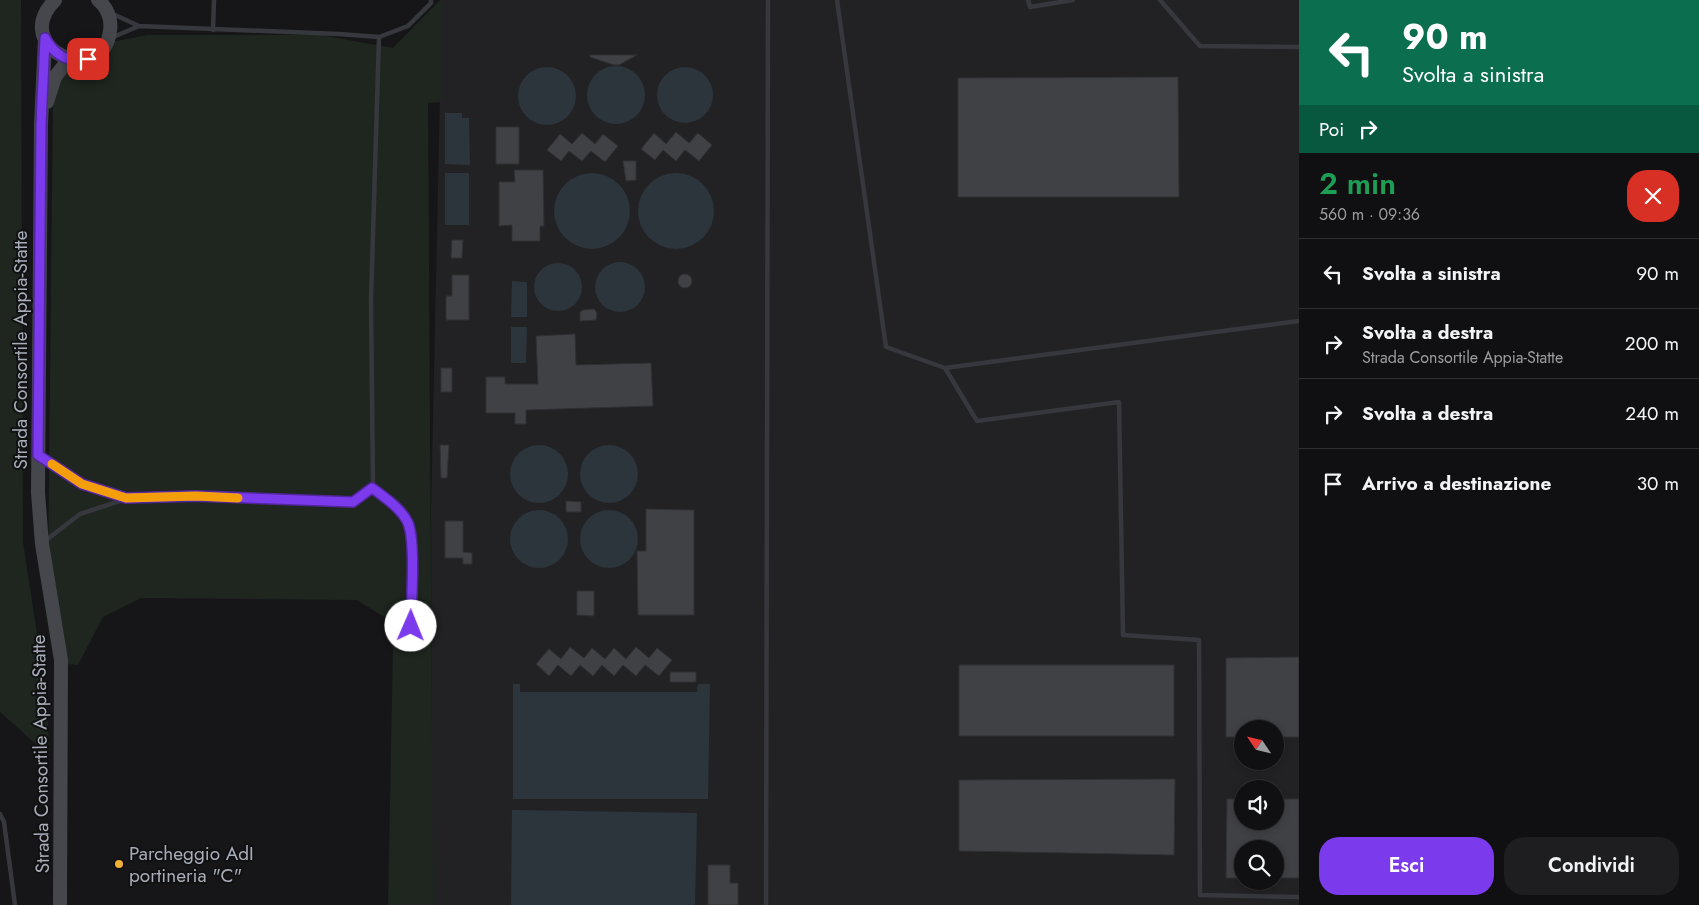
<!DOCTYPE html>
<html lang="it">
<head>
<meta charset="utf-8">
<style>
	:root { --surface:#101012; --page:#1e1e20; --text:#f1f3f6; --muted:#9c9d9f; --line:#303032; --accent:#7c3aed }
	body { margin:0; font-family:Jost,sans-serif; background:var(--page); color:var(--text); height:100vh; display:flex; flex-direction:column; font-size:19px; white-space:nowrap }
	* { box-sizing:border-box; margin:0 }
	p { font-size:16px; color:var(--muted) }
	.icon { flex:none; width:28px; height:28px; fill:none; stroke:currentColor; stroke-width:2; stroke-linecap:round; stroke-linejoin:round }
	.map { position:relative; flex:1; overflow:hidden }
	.side { display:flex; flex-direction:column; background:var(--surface); width:400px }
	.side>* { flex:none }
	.banner { background:#0b6e4f; color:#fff; overflow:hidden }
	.needle { width:32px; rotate:305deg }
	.buttons { position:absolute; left:1234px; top:720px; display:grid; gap:10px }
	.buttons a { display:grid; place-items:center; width:50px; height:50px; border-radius:50%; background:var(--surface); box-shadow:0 2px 8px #0003,0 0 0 1px var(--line); font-size:25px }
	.pin { position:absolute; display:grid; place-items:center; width:42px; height:42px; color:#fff; margin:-21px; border-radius:10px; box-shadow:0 2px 8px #0006 }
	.me { position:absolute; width:55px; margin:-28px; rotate:1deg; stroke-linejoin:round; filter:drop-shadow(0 0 4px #0008) }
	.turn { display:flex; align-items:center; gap:18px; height:105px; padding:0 20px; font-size:22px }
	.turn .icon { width:65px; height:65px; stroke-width:2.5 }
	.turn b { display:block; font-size:35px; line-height:42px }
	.then { display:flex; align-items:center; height:48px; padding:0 20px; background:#0003; gap:10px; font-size:19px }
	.round { display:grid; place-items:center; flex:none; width:52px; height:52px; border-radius:20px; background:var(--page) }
	.head { display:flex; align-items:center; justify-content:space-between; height:85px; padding:0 20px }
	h1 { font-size:30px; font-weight:600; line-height:38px; color:#1e9e55 }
	.cta { display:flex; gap:10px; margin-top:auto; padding:10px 20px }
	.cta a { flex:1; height:58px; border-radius:20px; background:var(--accent); color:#fff; font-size:20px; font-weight:600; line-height:58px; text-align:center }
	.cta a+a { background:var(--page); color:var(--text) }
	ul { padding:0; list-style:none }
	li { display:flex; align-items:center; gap:15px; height:70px; padding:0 20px; border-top:1px solid var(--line) }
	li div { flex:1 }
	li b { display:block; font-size:19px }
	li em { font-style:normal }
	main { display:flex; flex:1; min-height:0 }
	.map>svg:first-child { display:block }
	.built { fill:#222225; fill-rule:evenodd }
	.green { fill:#1e261f }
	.water { fill:#2c353c }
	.building { fill:#404145; stroke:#303034 }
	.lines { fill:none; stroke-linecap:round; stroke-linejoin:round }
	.lane { stroke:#37383d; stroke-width:4.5 }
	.secondary { stroke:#45474d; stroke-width:14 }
	.route-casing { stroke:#51269a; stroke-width:12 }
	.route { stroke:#7c3aed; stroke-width:9 }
	.slow { stroke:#f59e0b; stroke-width:9 }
	.poi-dot { fill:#f2b134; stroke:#111113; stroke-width:2 }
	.labels { text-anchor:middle; stroke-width:4; stroke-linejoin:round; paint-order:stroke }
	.street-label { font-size:19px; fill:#a8adb8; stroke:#111113 }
	.poi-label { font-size:19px; fill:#a8adb8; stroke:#111113; text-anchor:start }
</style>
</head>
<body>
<main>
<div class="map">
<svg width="1299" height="905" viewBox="0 0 1299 905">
	<rect width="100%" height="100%" fill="#161618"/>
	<path class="built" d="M 442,0 L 1299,0 L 1299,905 L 432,905 L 431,511 ZM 1242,729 L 1275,729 L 1275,761 L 1242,761 ZM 1242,789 L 1275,789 L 1275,821 L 1242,821 ZM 1242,849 L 1275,849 L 1275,881 L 1242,881 Z"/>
	<path class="green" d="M 0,0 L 21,0 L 23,542 L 47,699 L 49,756 L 0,712 Z
		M 440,0 L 442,0 L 442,102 L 428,103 L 433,905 L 388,905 L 393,646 L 384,617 L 357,600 L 141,598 L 103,617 L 78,665 L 67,664 L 48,574 L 53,95 L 65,64 L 86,47 L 147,35 L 321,35 L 393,48 Z"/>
	<path class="water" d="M587 95a29 29 0 1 1 58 0a29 29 0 1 1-58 0Z
		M657 95a28 28 0 1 1 56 0a28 28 0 1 1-56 0Z
		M518 96a29 29 0 1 1 58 0a29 29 0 1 1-58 0Z
		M 445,113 L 462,113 L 462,118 L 469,118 L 470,165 L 445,164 Z
		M 445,173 L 469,173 L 469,225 L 445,225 Z
		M554 211a38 38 0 1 1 76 0a38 38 0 1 1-76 0Z
		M638 211a38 38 0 1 1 76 0a38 38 0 1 1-76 0Z
		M595 287a25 25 0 1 1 50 0a25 25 0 1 1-50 0Z
		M534 287a24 24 0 1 1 48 0a24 24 0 1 1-48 0Z
		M 512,281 L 527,282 L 527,317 L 511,317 Z
		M 511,327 L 527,327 L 526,363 L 511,363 Z
		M510 474a29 29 0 1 1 58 0a29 29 0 1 1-58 0Z
		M580 474a29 29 0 1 1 58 0a29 29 0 1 1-58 0Z
		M580 539a29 29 0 1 1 58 0a29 29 0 1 1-58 0Z
		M510 539a29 29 0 1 1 58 0a29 29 0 1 1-58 0Z
		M 513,684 L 520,684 L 520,692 L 697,692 L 698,684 L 710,684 L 708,799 L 513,799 Z
		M 512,810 L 697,813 L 695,905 L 511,905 Z"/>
	<path class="building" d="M 590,55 L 637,55 L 619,65 L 614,65 L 590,57 Z
		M 1178,77 L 1179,197 L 958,197 L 958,78 Z
		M 496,127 L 519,127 L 519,164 L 496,164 Z
		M 676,132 L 689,143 L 698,133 L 712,145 L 699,161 L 685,150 L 676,161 L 663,150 L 655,160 L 641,149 L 654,133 L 666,144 Z
		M 582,133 L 595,144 L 603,134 L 618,146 L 605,162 L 591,151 L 582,161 L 569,151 L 561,161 L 547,150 L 560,134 L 572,144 Z
		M 623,161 L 636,161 L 636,180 L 626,181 Z
		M 514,170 L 543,170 L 544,226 L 540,226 L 540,241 L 512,241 L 512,225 L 499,226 L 499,182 L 515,182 Z
		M 452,240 L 463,240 L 462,258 L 451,258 Z
		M678 281a7 7 0 1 1 14 0a7 7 0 1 1-14 0Z
		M 452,275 L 469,275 L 469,320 L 446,320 L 446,296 L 452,296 Z
		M 594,309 L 597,313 L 596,320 L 580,321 L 580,312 L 583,310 Z
		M 575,334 L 576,365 L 651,363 L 653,406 L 526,410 L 526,424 L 515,424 L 515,413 L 486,413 L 486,377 L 505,377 L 505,384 L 538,384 L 536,336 Z
		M 441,368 L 452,368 L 452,392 L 441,392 Z
		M 440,445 L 449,445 L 447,478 L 441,478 Z
		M 566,501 L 581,502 L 581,512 L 566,512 Z
		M 646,509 L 694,510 L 694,615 L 638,615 L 637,551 L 646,551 Z
		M 445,521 L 463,521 L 463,552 L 472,553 L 472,564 L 463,564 L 463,558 L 445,558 Z
		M 577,591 L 594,591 L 594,616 L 577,615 Z
		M 570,647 L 584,658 L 592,648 L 605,659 L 614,648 L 626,659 L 636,647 L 649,658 L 657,648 L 672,660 L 659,676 L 645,665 L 636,676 L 623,665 L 614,676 L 602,665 L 593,676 L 580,665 L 571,676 L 558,665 L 549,676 L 536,664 L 549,649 L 561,659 Z
		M 1299,657 L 1299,737 L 1275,737 L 1275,729 L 1242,729 L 1242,737 L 1226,737 L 1226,658 Z
		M 959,665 L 1174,665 L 1174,736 L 959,736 Z
		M 670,672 L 696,672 L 696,682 L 670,682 Z
		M 1175,779 L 1174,855 L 959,851 L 959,780 Z
		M 1227,799 L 1242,799 L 1242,821 L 1275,821 L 1275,799 L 1299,799 L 1299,878 L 1275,878 L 1275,849 L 1242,849 L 1242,878 L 1226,878 Z
		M 708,865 L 730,865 L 730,883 L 738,883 L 738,905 L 708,905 Z"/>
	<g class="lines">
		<path class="lane" d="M 837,0 L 886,347 L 945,368
			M 1028,0 L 1030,7 L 1073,0
			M 1160,0 L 1200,46 L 1299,47
			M 113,14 L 139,26 L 339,34 L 379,37 L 408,26 L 431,3 L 431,0
			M 213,30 L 214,0
			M 111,38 L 139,26
			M 1299,321 L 945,368 L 977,421 L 1119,402 L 1123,635 L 1199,640 L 1200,895 L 1299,897
			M 42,458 L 82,485 L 127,499 L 196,496 L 353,502 L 373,488 L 371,300 L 379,37
			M 373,488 C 384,497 402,509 408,523 C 416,543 411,602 411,626
			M 45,541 L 80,514 L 126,499
			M 0,814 L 4,822 L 15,905
			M 766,905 L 768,0"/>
		<path class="secondary" d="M 55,0 C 8,48 102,90 110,31 C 112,19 107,7 98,0
			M 45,39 L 41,124 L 38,493 L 42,544 L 61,660 L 60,905
			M 47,102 L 55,77 L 68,60"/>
	</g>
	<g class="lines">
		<defs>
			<path id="route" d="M 88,59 C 68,63 55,56 45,38 L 41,124 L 38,455 L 82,484 L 126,498 L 196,496 L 353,502 L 372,488 C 384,497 402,509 408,523 C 416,543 411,602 411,626"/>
		</defs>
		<use href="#route" class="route-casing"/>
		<use href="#route" class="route"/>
		<path class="slow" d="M 52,464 L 82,484 L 126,498 L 196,496 L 238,498"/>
	</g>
	<circle class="poi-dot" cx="119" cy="864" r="5"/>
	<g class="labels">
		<g class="street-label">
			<text transform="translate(20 350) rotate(-90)" y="7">Strada Consortile Appia-Statte</text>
			<text transform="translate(40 754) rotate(-91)" y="7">Strada Consortile Appia-Statte</text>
		</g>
		<g class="poi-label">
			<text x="129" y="860">Parcheggio AdI<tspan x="129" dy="22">portineria "C"</tspan></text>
		</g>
	</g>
</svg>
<div class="buttons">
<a><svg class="needle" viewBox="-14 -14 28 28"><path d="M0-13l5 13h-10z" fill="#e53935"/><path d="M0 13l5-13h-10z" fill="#9c9d9f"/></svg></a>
<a><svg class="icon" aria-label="sound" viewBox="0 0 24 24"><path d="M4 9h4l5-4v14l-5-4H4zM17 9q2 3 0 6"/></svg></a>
<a><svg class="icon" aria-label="search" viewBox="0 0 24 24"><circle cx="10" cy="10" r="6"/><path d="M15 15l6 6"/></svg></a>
</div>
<div class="pin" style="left:88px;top:59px;background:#d93025"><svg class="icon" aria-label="arrive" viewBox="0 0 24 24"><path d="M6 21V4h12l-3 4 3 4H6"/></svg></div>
<svg class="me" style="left:411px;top:626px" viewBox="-20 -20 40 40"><circle r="19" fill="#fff"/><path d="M0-13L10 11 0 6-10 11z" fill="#7c3aed"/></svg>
</div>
<section class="side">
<div class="banner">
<div class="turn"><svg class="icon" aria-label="left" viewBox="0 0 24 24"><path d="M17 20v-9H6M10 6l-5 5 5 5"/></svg><div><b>90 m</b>Svolta a sinistra</div></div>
<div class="then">Poi<svg class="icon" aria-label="right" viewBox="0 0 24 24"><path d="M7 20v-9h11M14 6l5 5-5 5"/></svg></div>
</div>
<div class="head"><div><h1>2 min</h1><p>560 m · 09:36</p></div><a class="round" style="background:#d93025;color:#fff"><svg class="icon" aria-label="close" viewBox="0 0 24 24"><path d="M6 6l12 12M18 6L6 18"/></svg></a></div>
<ul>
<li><svg class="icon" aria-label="left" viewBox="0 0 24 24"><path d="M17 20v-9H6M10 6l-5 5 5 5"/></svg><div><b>Svolta a sinistra</b></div><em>90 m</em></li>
<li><svg class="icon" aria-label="right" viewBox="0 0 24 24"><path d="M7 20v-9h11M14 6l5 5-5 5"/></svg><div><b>Svolta a destra</b><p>Strada Consortile Appia-Statte</p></div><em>200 m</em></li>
<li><svg class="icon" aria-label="right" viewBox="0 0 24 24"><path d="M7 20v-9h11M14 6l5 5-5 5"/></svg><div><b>Svolta a destra</b></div><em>240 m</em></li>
<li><svg class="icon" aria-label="arrive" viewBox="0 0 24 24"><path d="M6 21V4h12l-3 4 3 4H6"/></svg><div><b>Arrivo a destinazione</b></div><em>30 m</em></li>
</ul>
<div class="cta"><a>Esci</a><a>Condividi</a></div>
</section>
</main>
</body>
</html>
